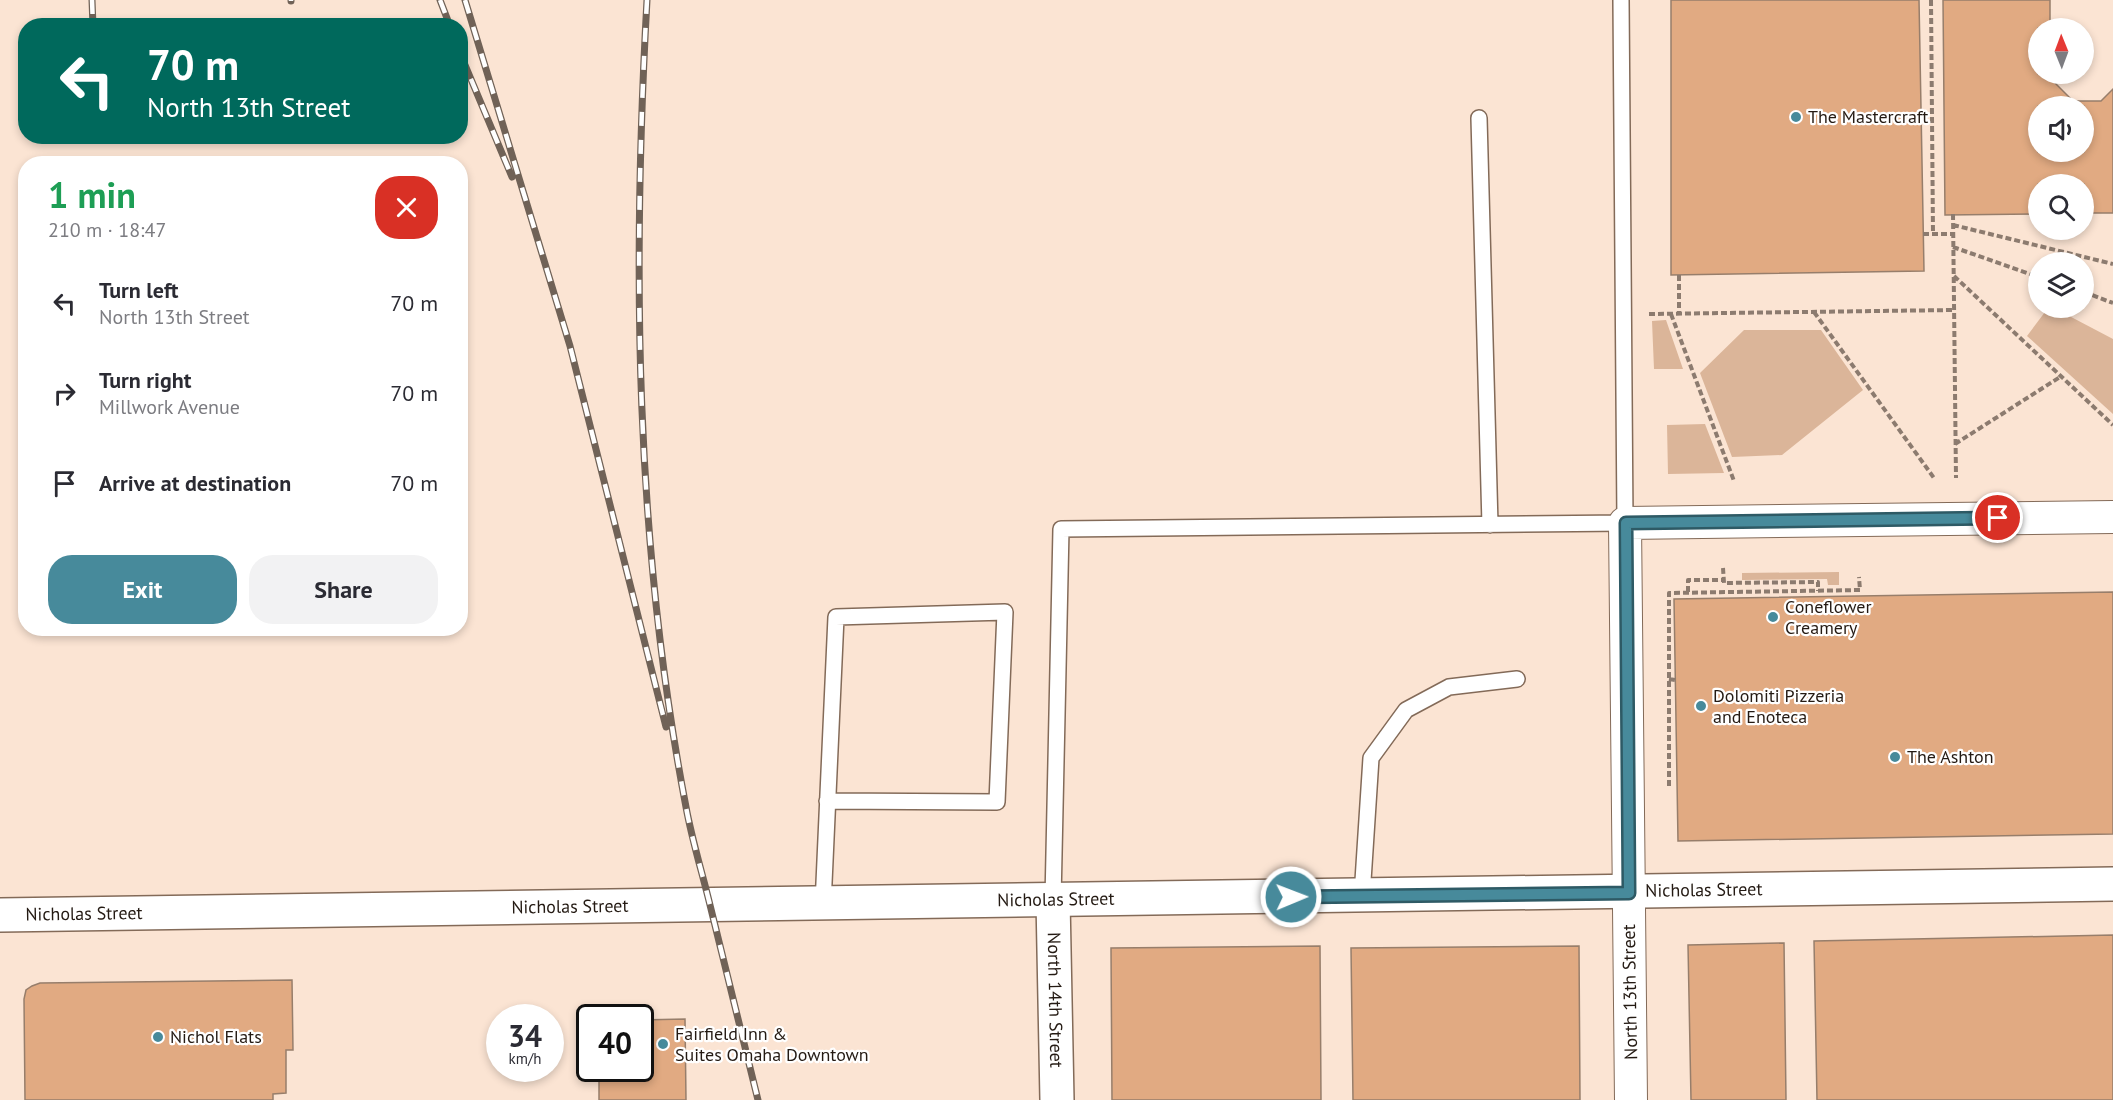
<!DOCTYPE html>
<html lang="en">
<head>
<meta charset="utf-8">
<style>
	:root { --surface:#fff; --page:#f2f2f3; --text:#2b2b33; --muted:#7c7c81; --accent:#478a9b }
	body { margin:0; font-family:"PT Sans",sans-serif; background:var(--page); color:var(--text); height:100vh; display:flex; flex-direction:column; font-size:22px; white-space:nowrap }
	* { box-sizing:border-box; margin:0 }
	p { font-size:20px; color:var(--muted) }
	.icon { flex:none; width:33px; height:33px; fill:none; stroke:currentColor; stroke-width:2; stroke-linecap:round; stroke-linejoin:round }
	.map { position:relative; flex:1; overflow:hidden }
	.details { position:absolute; left:18px; top:156px; width:450px; height:480px; display:flex; flex-direction:column; background:var(--surface); border-radius:24px; box-shadow:0 3px 9px #0003 }
	.details>* { flex:none }
	.hud { position:absolute; left:18px; top:18px; width:450px; height:126px; border-radius:24px; box-shadow:0 3px 9px #0003; background:#00695c; color:#fff; overflow:hidden }
	.needle { width:39px; rotate:359deg }
	.buttons { position:absolute; left:2028px; top:18px; display:grid; gap:12px }
	.buttons a { display:grid; place-items:center; width:66px; height:66px; border-radius:50%; background:var(--surface); box-shadow:0 3px 9px #0003; font-size:30px }
	.speed { position:absolute; left:486px; top:1004px; display:flex; gap:12px; font-size:30px; font-weight:700; text-align:center }
	.speed>* { display:grid; place-content:center; width:78px; height:78px; border-radius:50%; background:var(--surface); box-shadow:0 3px 9px #0003; line-height:1 }
	.speed small { font-size:15px; font-weight:400 }
	.speed .limit { border:3px solid #111; border-radius:9px; background:#fff; color:#111 }
	.pin { position:absolute; display:grid; place-items:center; width:51px; height:51px; color:#fff; margin:-26px; border:3px solid #fff; border-radius:50%; box-shadow:0 2px 6px #0007 }
	.me { position:absolute; width:66px; margin:-33px; rotate:89deg; stroke-linejoin:round; filter:drop-shadow(0 0 4px #0008) }
	.turn { display:flex; align-items:center; gap:21px; height:126px; padding:0 30px; font-size:27px }
	.turn .icon { width:78px; height:78px; stroke-width:2.5 }
	.turn b { display:block; font-size:42px; line-height:51px }
	.round { display:grid; place-items:center; flex:none; width:63px; height:63px; border-radius:24px; background:var(--page) }
	.summary { display:flex; align-items:center; justify-content:space-between; height:102px; padding:0 30px }
	h1 { font-size:36px; font-weight:600; line-height:45px; color:#1e9e55 }
	.button { display:flex; gap:12px; margin-top:auto; padding:12px 30px }
	.button a { flex:1; height:69px; border-radius:24px; background:var(--accent); color:#fff; font-size:24px; font-weight:600; line-height:69px; text-align:center }
	.button a+a { background:var(--page); color:var(--text) }
	ul { padding:0; list-style:none }
	li { display:flex; align-items:center; gap:18px; height:90px; padding:0 30px }
	li div { flex:1 }
	li b { display:block; font-size:22px }
	li em { font-style:normal }
	.map>svg:first-child { display:block }
	.green { fill:#dbb599 }
	.building { fill:#e1aa82; stroke:#977e6b; stroke-width:1.5; fill-rule:evenodd }
	.lines { fill:none; stroke-linecap:round; stroke-linejoin:round }
	.service-casing { stroke:#836a58; stroke-width:18 }
	.minor-casing { stroke:#836a58; stroke-width:34 }
	.tertiary-casing { stroke:#836a58; stroke-width:36 }
	.path { stroke:#8c7b6f; stroke-width:4; stroke-dasharray:6 3; stroke-linecap:butt }
	.service { stroke:#fff; stroke-width:15 }
	.minor { stroke:#fff; stroke-width:32 }
	.tertiary { stroke:#fff; stroke-width:33 }
	.rail-casing { stroke:#706257; stroke-width:7 }
	.rail { stroke:#fff; stroke-width:4.5; stroke-dasharray:14; stroke-linecap:butt }
	.route-casing { stroke:#2e5a65; stroke-width:15 }
	.route { stroke:#478a9b; stroke-width:10 }
	.poi-dot { fill:#478a9b; stroke:#fff; stroke-width:2 }
	.labels { text-anchor:middle; stroke-width:4.5; stroke-linejoin:round; paint-order:stroke }
	.poi-label { font-size:18px; fill:#241a13; stroke:#fff; text-anchor:start }
	.street-label { font-size:18px; fill:#241a13; stroke:#fff }
</style>
</head>
<body>
<div class="map">
<svg width="2113" height="1100" viewBox="0 0 2113 1100">
	<rect width="100%" height="100%" fill="#fbe4d3"/>
	<path class="green" d="M 2048,308 L 2054,308 L 2113,339 L 2113,414 L 2027,336 Z
		M 1666,320 L 1683,369 L 1654,369 L 1652,321 Z
		M 1744,330 L 1821,330 L 1863,390 L 1782,455 L 1732,457 L 1700,373 Z
		M 1705,424 L 1724,473 L 1668,474 L 1667,425 Z
		M 1839,572 L 1839,585 L 1828,585 L 1827,579 L 1742,580 L 1742,573 Z"/>
	<path class="building" d="M 1671,0 L 1919,0 L 1924,271 L 1671,275 Z
		M 1943,0 L 2050,0 L 2050,28 L 2038,28 L 2038,74 L 2051,74 L 2051,79 L 2073,101 L 2101,101 L 2113,89 L 2113,213 L 2084,213 L 2084,184 L 2038,184 L 2038,214 L 1945,215 ZM 2038,106 L 2084,106 L 2084,152 L 2038,152 Z
		M 2113,592 L 2113,834 L 1678,841 L 1674,599 Z
		M 2113,935 L 2113,1100 L 1817,1100 L 1814,941 Z
		M 1784,943 L 1786,1100 L 1691,1100 L 1688,945 Z
		M 1320,946 L 1321,1100 L 1112,1100 L 1111,948 Z
		M 1579,946 L 1580,1100 L 1353,1100 L 1351,948 Z
		M 292,980 L 293,1050 L 286,1050 L 286,1093 L 273,1094 L 273,1100 L 25,1100 L 24,999 L 26,990 L 32,986 L 40,983 Z
		M 685,1019 L 686,1100 L 599,1100 L 599,1068 L 640,1068 L 640,1020 Z"/>
	<g class="lines">
		<defs>
			<path id="service" d="M 1479,118 L 1490,525
				M 1362,896 L 1371,758 L 1406,710 L 1449,687 L 1517,679
				M 1053,900 L 1061,529 L 1625,523 L 1621,0
				M 823,905 C 827,809 831,713 836,617 L 1005,612 L 997,802 L 827,801"/>
			<path id="minor" d="M 1631,1100 L 1625,523 L 2113,517"/>
			<g id="tertiary">
				<path id="s1" d="M 1053,900 L 1057,1100"/>
				<path id="s2" d="M 0,915 L 2113,884"/>
			</g>
		</defs>
		<use href="#service" class="service-casing"/>
		<use href="#minor" class="minor-casing"/>
		<use href="#tertiary" class="tertiary-casing"/>
		<path class="path" d="M 1931,0 L 1933,234
			M 1953,214 L 1956,478
			M 1953,225 L 2113,264
			M 1923,234 L 1953,234
			M 1953,247 L 2038,277
			M 1679,275 L 1679,314
			M 1954,276 L 2113,425
			M 2084,292 L 2113,303
			M 1814,312 L 1934,478
			M 1649,314 L 1954,310
			M 1671,314 L 1734,481
			M 1955,444 L 2060,377
			M 1723,568 L 1724,583 L 1818,582 L 1818,591
			M 1688,592 L 1688,580 L 1724,580
			M 1669,679 L 1675,680
			M 1669,786 L 1669,593 L 1860,590 L 1859,577"/>
		<use href="#service" class="service"/>
		<use href="#minor" class="minor"/>
		<use href="#tertiary" class="tertiary"/>
		<defs>
			<path id="rail" d="M 92,0 L 93,26
				M 291,0 L 291,1
				M 440,0 L 450,26
				M 465,0 L 570,346 L 666,727
				M 647,0 C 632,269 635,542 686,807 C 692,840 702,872 710,905 C 726,970 742,1035 758,1100
				M 460,53 L 512,177"/>
		</defs>
		<use href="#rail" class="rail-casing"/>
		<use href="#rail" class="rail"/>
	</g>
	<g class="lines">
		<defs>
			<path id="route" d="M 1291,897 L 1629,893 L 1626,523 L 1998,518"/>
		</defs>
		<use href="#route" class="route-casing"/>
		<use href="#route" class="route"/>
	</g>
	<g class="poi-dot">
		<circle cx="1796" cy="117" r="6"/>
		<circle cx="1773" cy="617" r="6"/>
		<circle cx="1701" cy="706" r="6"/>
		<circle cx="1895" cy="757" r="6"/>
		<circle cx="158" cy="1037" r="6"/>
		<circle cx="663" cy="1044" r="6"/>
	</g>
	<g class="labels">
		<g class="poi-label">
			<text x="1808" y="123">The Mastercraft</text>
			<text x="1785" y="613">Coneflower<tspan x="1785" dy="21">Creamery</tspan></text>
			<text x="1713" y="702">Dolomiti Pizzeria<tspan x="1713" dy="21">and Enoteca</tspan></text>
			<text x="1907" y="763">The Ashton</text>
			<text x="675" y="1040">Fairfield Inn &amp;<tspan x="675" dy="21">Suites Omaha Downtown</tspan></text>
			<text x="170" y="1043">Nichol Flats</text>
		</g>
		<g class="street-label">
			<text dy="6" stroke="none"><textPath href="#s2" startOffset="1704">Nicholas Street</textPath></text>
			<text dy="6" stroke="none"><textPath href="#s2" startOffset="1056">Nicholas Street</textPath></text>
			<text dy="6" stroke="none"><textPath href="#s2" startOffset="570">Nicholas Street</textPath></text>
			<text dy="6" stroke="none"><textPath href="#s2" startOffset="84">Nicholas Street</textPath></text>
			<text transform="translate(1630 992) rotate(-91)" y="6">North 13th Street</text>
			<text dy="6" stroke="none"><textPath href="#s1" startOffset="100">North 14th Street</textPath></text>
		</g>
	</g>
</svg>
<div class="buttons">
<a><svg class="needle" viewBox="-14 -14 28 28"><path d="M0-13l5 13h-10z" fill="#e53935"/><path d="M0 13l5-13h-10z" fill="#7c7c81"/></svg></a>
<a><svg class="icon" aria-label="sound" viewBox="0 0 24 24"><path d="M4 9h4l5-4v14l-5-4H4zM17 9q2 3 0 6"/></svg></a>
<a><svg class="icon" aria-label="search" viewBox="0 0 24 24"><circle cx="10" cy="10" r="6"/><path d="M15 15l6 6"/></svg></a>
<a><svg class="icon" aria-label="layers" viewBox="0 0 24 24"><path d="M12 4l9 5-9 5-9-5zM3 14l9 5 9-5"/></svg></a>
</div>
<div class="speed"><div>34<small>km/h</small></div><div class="limit">40</div></div>
<div class="pin" style="left:1998px;top:518px;background:#d93025"><svg class="icon" aria-label="arrive" viewBox="0 0 24 24"><path d="M6 21V4h12l-3 4 3 4H6"/></svg></div>
<svg class="me" style="left:1291px;top:897px" viewBox="-20 -20 40 40"><circle r="17" fill="#478a9b" stroke="#fff" stroke-width="3"/><path d="M0-11L8 9 0 5-8 9z" fill="#fff"/></svg>
<div class="hud">
<div class="turn"><svg class="icon" aria-label="left" viewBox="0 0 24 24"><path d="M17 20v-9H6M10 6l-5 5 5 5"/></svg><div><b>70 m</b>North 13th Street</div></div>
</div>
<section class="details">
<div class="summary"><div><h1>1 min</h1><p>210 m · 18:47</p></div><a class="round" style="background:#d93025;color:#fff"><svg class="icon" aria-label="close" viewBox="0 0 24 24"><path d="M6 6l12 12M18 6L6 18"/></svg></a></div>
<ul>
<li><svg class="icon" aria-label="left" viewBox="0 0 24 24"><path d="M17 20v-9H6M10 6l-5 5 5 5"/></svg><div><b>Turn left</b><p>North 13th Street</p></div><em>70 m</em></li>
<li><svg class="icon" aria-label="right" viewBox="0 0 24 24"><path d="M7 20v-9h11M14 6l5 5-5 5"/></svg><div><b>Turn right</b><p>Millwork Avenue</p></div><em>70 m</em></li>
<li><svg class="icon" aria-label="arrive" viewBox="0 0 24 24"><path d="M6 21V4h12l-3 4 3 4H6"/></svg><div><b>Arrive at destination</b></div><em>70 m</em></li>
</ul>
<div class="button"><a>Exit</a><a>Share</a></div>
</section>
</div>
</body>
</html>
